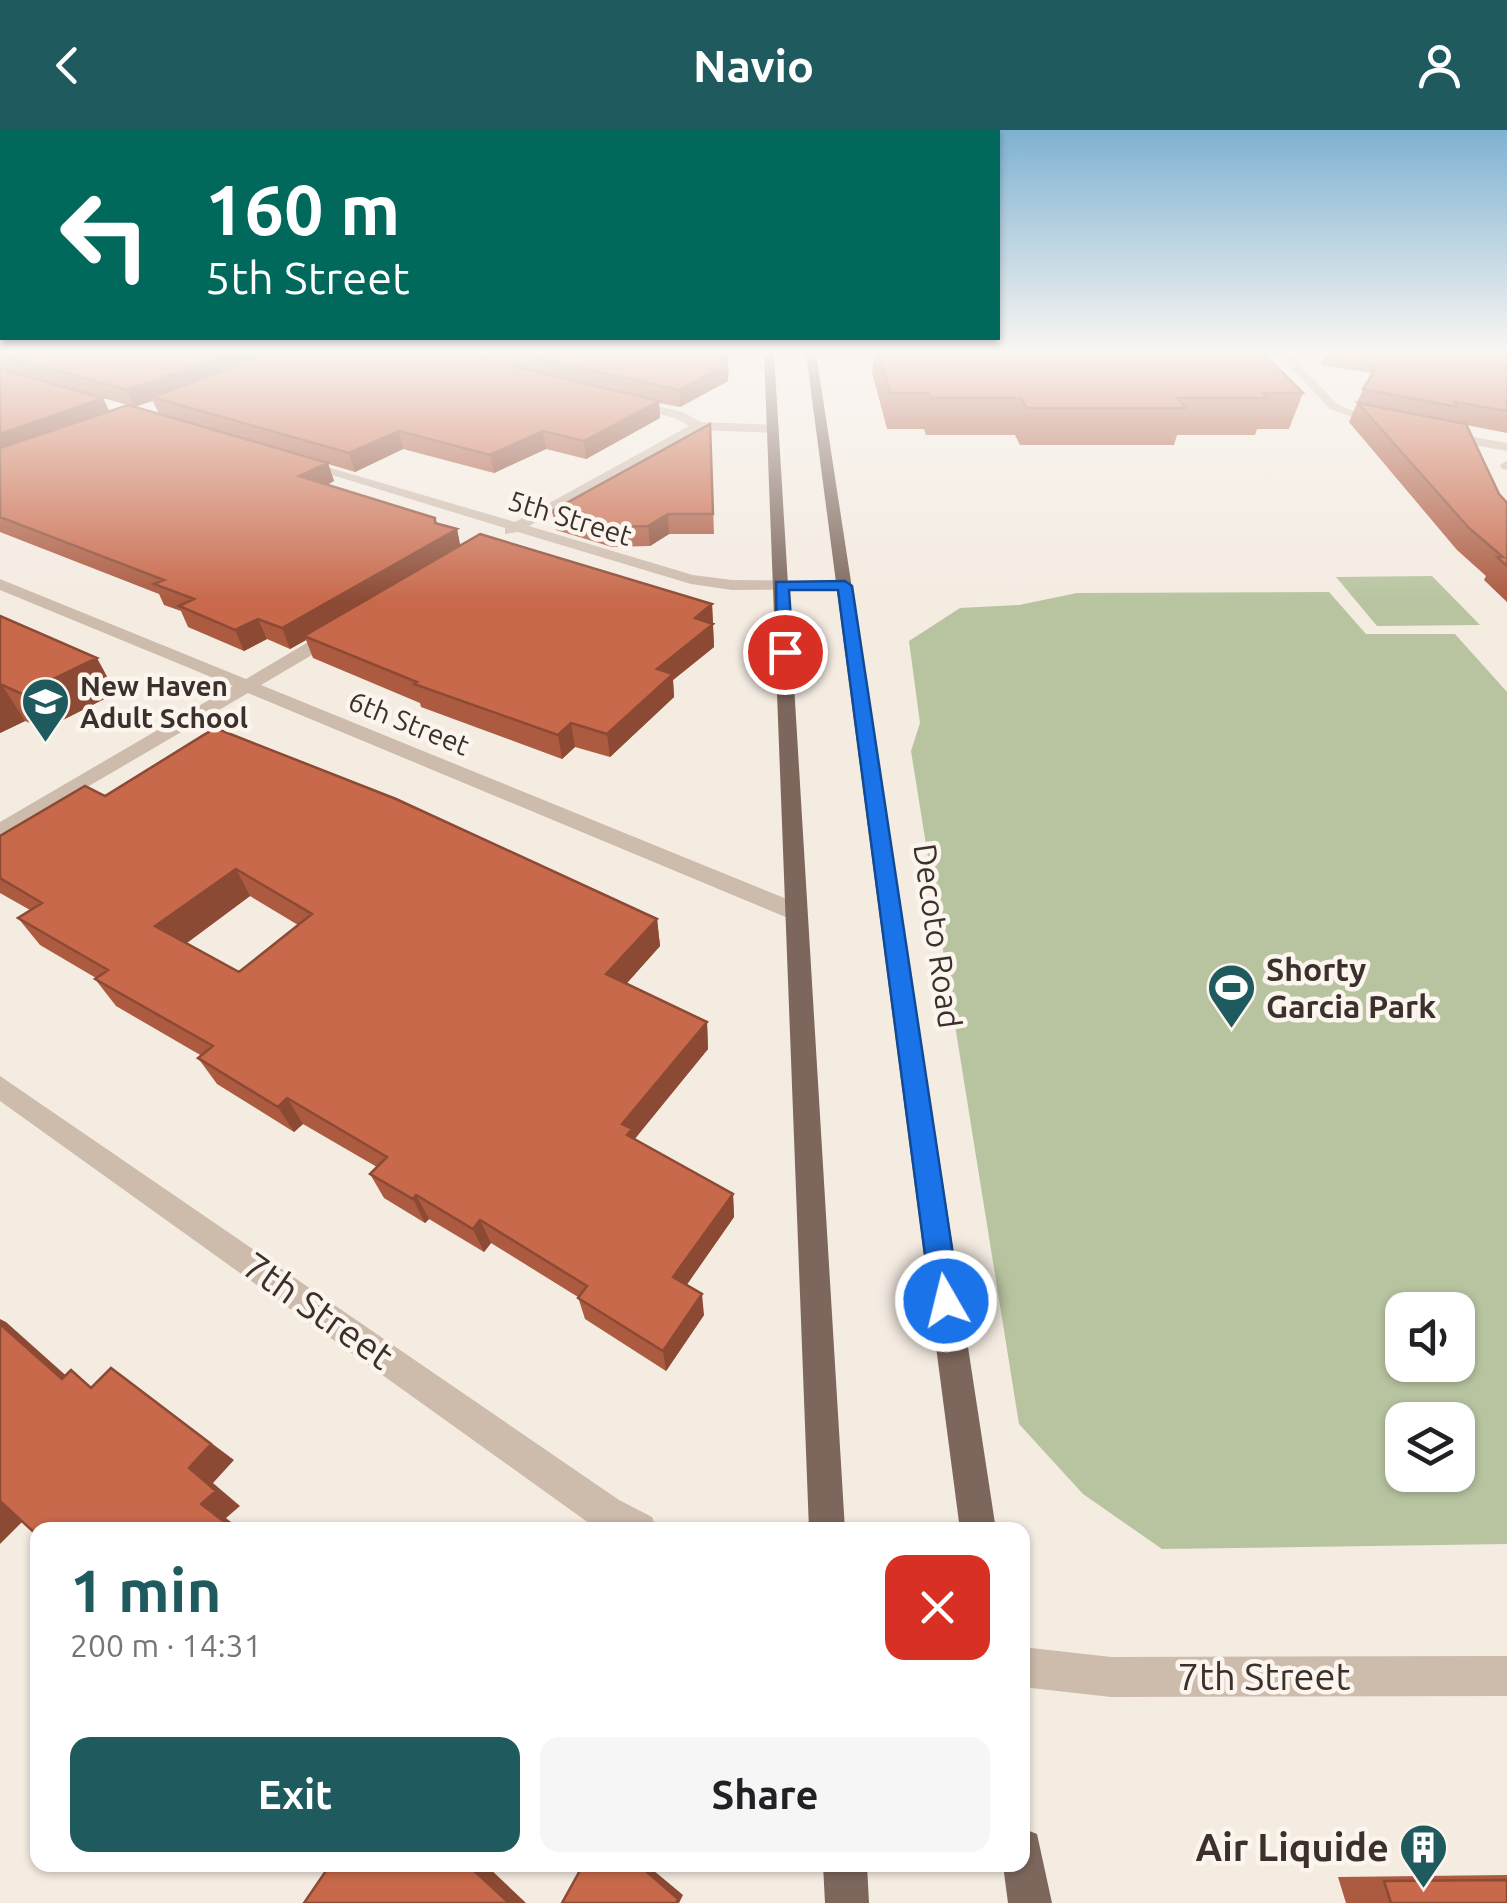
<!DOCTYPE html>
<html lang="en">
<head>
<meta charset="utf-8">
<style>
	:root { --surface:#fff; --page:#f6f6f6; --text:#202124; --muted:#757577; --accent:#1f5a5e }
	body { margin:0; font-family:Ubuntu,sans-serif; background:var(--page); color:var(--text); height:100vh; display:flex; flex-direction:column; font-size:38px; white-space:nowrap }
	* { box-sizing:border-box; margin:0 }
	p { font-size:32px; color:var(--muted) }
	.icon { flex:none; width:55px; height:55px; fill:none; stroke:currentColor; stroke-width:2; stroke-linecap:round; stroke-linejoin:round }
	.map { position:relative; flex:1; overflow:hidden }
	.details { position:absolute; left:30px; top:1392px; width:1000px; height:350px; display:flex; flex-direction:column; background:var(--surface); border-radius:20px; box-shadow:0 2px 8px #0004 }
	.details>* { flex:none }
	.hud { position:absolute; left:0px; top:0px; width:1000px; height:210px; box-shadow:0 2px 8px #0004; background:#00695c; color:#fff; overflow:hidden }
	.tools { position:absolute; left:1385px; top:1162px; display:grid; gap:20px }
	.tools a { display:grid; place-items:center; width:90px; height:90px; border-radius:20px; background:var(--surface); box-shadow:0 2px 8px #0004; font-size:50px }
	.pin { position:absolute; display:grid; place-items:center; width:85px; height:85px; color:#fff; margin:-42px; border:5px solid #fff; border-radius:50%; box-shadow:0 2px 10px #0007 }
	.me { position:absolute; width:110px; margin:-55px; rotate:352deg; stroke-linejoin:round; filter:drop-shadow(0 0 8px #0008) }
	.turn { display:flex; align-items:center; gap:35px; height:210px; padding:0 40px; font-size:45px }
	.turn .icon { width:130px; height:130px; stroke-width:2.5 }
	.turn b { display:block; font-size:70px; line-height:85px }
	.round { display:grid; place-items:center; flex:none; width:105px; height:105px; border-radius:20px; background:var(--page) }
	.overview { display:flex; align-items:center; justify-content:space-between; height:170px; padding:0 40px }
	h1 { font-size:60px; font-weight:700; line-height:75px; color:var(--accent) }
	.primary-button { display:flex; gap:20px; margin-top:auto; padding:20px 40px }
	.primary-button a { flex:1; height:115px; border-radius:20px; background:var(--accent); color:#fff; font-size:40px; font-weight:700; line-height:115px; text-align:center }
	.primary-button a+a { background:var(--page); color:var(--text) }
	header { display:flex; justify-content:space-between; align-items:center; height:130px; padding:0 40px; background:var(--accent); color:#fff; font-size:45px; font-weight:700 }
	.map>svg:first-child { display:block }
	.green { fill:#b8c4a0; fill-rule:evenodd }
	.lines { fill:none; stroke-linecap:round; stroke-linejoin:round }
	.minor { fill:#cdbbac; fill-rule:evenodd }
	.tertiary { fill:#cdbbac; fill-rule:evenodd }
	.primary { fill:#7d675c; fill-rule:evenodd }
	.wall { fill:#ac5a40; fill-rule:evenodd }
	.shaded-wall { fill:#8c4a34 }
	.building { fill:#c8694b; stroke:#8c4a34; stroke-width:2.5; fill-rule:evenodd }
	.route { fill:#1a73e8; stroke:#114b97; stroke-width:2.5 }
	.labels { text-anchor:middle; stroke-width:9; stroke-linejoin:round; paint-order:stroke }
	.far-street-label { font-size:28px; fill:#3b302b; stroke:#fbf5ee }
	.far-poi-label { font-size:28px; font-weight:bold; fill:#3b302b; stroke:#fbf5ee; text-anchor:start }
	.street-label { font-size:32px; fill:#3b302b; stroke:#fbf5ee }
	.poi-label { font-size:32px; font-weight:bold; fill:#3b302b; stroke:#fbf5ee; text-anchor:start }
	.near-street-label { font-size:38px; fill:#3b302b; stroke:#fbf5ee }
	.near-poi-label { font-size:38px; font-weight:bold; fill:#3b302b; stroke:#fbf5ee; text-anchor:end }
</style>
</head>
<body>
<header><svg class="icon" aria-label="back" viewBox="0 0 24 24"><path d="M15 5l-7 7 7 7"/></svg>Navio<svg class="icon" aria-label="person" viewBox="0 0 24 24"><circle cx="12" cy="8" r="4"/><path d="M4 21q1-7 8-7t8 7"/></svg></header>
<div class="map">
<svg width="1507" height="1773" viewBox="0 0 1507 1773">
	<rect width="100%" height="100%" fill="#f4ebe1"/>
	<path class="green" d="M 1432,446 L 1480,495 L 1377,496 L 1336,447 Z
		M 1329,462 L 1366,504 L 1455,504 L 1507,562 L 1507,1414 L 1162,1419 L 1083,1364 L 1019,1294 L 911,621 L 920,593 L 909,511 L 960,478 L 1019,475 L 1077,463 ZM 1402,1180 L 1458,1180 L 1458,1235 L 1402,1235 ZM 1402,1290 L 1458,1290 L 1458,1345 L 1402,1345 Z"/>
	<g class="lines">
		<path class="minor" d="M 1277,223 L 1288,223 L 1338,275 L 1392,295 L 1382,298 L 1330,279 Z
			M 629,270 L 683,282 L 701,292 L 774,295 L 780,299 L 774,303 L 700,300 L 529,396 L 693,445 L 732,450 L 845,451 L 853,456 L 851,459 L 732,460 L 691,454 L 518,402 L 505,404 L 505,398 L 296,334 L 307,331 L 515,392 L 689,296 L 675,288 L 625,276 Z
			M 1440,301 L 1507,313 L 1507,321 L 1436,308 Z
			M 1507,331 L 1507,340 L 1502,339 L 1500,335 Z
			M 0,449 L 246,549 L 332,498 L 344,498 L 344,506 L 261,555 L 804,776 L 807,782 L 804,788 L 788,788 L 248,563 L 0,708 L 0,692 L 233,556 L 0,460 Z
			M 0,946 L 619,1370 L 652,1387 L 657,1400 L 602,1400 L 593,1396 L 0,971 Z"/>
		<path class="tertiary" d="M 1022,1517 L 1111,1527 L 1507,1526 L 1507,1566 L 1111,1567 L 1022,1557 Z"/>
		<path class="primary" d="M 764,223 L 774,223 L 845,1400 L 809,1400 Z
			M 806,223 L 816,223 L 996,1400 L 960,1400 Z
			M 1022,1698 L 1037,1704 L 1052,1773 L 1008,1773 L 1003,1735 L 1022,1735 Z
			M 823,1735 L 867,1735 L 869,1773 L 825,1773 Z"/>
	</g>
	<path class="wall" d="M 0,223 L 724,223 L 729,241 L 728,251 L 680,277 L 659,273 L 660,288 L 586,329 L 546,319 L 494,343 L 403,319 L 355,342 L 328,334 L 334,351 L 327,355 L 435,388 L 437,393 L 457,399 L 460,416 L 712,474 L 714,517 L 673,550 L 674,567 L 610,627 L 575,617 L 562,629 L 421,577 L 420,573 L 313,528 L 306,510 L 290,519 L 267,509 L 244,521 L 188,497 L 181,481 L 164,475 L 159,464 L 0,402 ZM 103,268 L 135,277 L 153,271 L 159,284 L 109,282 Z
		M 874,223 L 1263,223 L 1303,263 L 1289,299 L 1257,299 L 1255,305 L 1177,305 L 1174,315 L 1020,315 L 1015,305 L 926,305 L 924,299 L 887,299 L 872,242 Z
		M 1326,223 L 1507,223 L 1507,303 L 1466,295 L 1499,364 L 1507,373 L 1507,472 L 1484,450 L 1486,446 L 1457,420 L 1349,292 L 1363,259 L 1373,243 L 1321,235 Z
		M 710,294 L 714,404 L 669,404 L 650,416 L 612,417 L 556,400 L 552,381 Z
		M 0,486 L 116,563 L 45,599 L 25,591 L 0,603 Z
		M 105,666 L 657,789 L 660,816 L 626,854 L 707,892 L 708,919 L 634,1009 L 733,1064 L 734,1087 L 686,1155 L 704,1185 L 666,1241 L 585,1189 L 578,1167 L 491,1113 L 484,1122 L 429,1089 L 425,1093 L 384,1068 L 370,1044 L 377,1037 L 303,994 L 294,1002 L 217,954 L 198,928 L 202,926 L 116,876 L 95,849 L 96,848 L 40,815 L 18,788 L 30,780 L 0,763 L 0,706 ZM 250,766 L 298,795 L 239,842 L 187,813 Z
		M 1507,1745 L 1507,1773 L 1346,1773 L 1338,1747 Z"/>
	<path class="shaded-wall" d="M 232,223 L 283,223 L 152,267 L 153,270 L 135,277 L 127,260 Z
		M 728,224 L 728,251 L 680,277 L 679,260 L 714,231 Z
		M 103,268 L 111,285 L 0,326 L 0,304 Z
		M 659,271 L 660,288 L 586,329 L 584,311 Z
		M 399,301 L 403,319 L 355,342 L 349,323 Z
		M 543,301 L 546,319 L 494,343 L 490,325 Z
		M 328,333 L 334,351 L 305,365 L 299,346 Z
		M 668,384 L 669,404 L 650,416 L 648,396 Z
		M 435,388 L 440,408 L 457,399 L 461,419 L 304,506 L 306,510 L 290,519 L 282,498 L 435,393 Z
		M 712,474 L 714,517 L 673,550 L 674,567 L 610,627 L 607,604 L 695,488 Z
		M 258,489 L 267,509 L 244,521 L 235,500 Z
		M 97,528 L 116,563 L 45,599 L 22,564 Z
		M 2,555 L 25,591 L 0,603 L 0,556 Z
		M 571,593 L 575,617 L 562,629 L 558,605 Z
		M 236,739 L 250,766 L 173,823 L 155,796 Z
		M 657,789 L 660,816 L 611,871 L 606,844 Z
		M 707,892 L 708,919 L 634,1010 L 636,1024 L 622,994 Z
		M 287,968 L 303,994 L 294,1002 L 278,977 Z
		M 733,1064 L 734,1087 L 677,1169 L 673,1147 Z
		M 416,1065 L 429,1089 L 425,1093 L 413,1069 Z
		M 480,1090 L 491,1113 L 484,1122 L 473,1099 Z
		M 702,1164 L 704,1185 L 666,1241 L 663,1221 Z
		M 0,1189 L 6,1192 L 90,1267 L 62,1249 L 0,1194 Z
		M 111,1238 L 234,1330 L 213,1353 L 240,1376 L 226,1388 L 241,1400 L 228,1400 L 201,1374 L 189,1338 Z
		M 0,1370 L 31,1383 L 0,1414 Z
		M 468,1735 L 486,1735 L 526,1773 L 509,1773 Z
		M 639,1735 L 647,1735 L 683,1765 L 679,1773 L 676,1773 Z"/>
	<path class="building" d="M 0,223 L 232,223 L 127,260 L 0,225 Z
		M 272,223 L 456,223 L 659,271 L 584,311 L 543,301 L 490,325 L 399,301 L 349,323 L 152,267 Z
		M 514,223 L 724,223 L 728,224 L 714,231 L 727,234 L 679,260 Z
		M 879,223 L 1263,223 L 1303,263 L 1263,263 L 1268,268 L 1178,268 L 1185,278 L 1027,278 L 1021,268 L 931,268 L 929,263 L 890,263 Z
		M 1371,223 L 1507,223 L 1507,281 L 1455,272 L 1458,277 L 1363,259 L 1384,225 Z
		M 0,239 L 103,268 L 0,304 Z
		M 1358,273 L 1466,294 L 1499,364 L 1507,373 L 1507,436 L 1497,427 L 1503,427 L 1469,398 Z
		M 128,275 L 328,333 L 299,346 L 435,388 L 435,393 L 457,399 L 282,498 L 258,489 L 235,500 L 179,476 L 194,469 L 154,454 L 164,450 L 0,387 L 0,318 Z
		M 710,294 L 713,384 L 668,384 L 648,396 L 610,397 L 552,381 Z
		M 480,404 L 712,474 L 695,488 L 713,494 L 657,539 L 673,544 L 607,604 L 571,593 L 558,605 L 414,554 L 417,552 L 304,506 Z
		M 0,486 L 97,528 L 22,564 L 2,555 L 0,556 Z
		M 215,598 L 396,669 L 657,789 L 606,844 L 707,892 L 622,994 L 632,999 L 627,1005 L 733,1064 L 673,1147 L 702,1164 L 663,1221 L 578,1168 L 587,1156 L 480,1090 L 473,1099 L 416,1065 L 413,1069 L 370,1044 L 387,1027 L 287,968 L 278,977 L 198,928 L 213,916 L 95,849 L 108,840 L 18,788 L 42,773 L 0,748 L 0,706 L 85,656 L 105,666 ZM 236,739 L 312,784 L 239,842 L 155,796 Z
		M 0,1194 L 62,1249 L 71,1240 L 91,1258 L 111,1238 L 211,1314 L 189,1338 L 216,1361 L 201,1374 L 231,1397 L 228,1400 L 38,1400 L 38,1406 L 0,1371 Z
		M 330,1735 L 468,1735 L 509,1773 L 304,1773 Z
		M 583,1735 L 639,1735 L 678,1769 L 676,1773 L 562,1773 Z
		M 1507,1750 L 1507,1773 L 1391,1773 L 1384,1751 Z"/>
	<linearGradient id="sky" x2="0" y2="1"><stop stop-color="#7eb2d2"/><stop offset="0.47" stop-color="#faf6f2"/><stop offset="1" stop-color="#faf6f2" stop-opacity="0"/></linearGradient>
	<rect width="1507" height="472" fill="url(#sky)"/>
	<path class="route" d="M 845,451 L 852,456 L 960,1171 L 956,1181 L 946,1185 L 935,1181 L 931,1171 L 838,460 L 789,460 L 793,522 L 785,527 L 777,522 L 776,452 Z"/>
	<defs>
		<symbol id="school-pin" viewBox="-11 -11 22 30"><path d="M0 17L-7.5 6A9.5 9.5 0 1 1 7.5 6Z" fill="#1f5a5e" stroke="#fbf5ee"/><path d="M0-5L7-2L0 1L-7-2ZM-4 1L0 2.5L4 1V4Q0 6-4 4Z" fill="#fff"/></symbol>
		<symbol id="stadium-pin" viewBox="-11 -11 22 30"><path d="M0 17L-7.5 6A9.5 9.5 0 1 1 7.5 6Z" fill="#1f5a5e" stroke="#fbf5ee"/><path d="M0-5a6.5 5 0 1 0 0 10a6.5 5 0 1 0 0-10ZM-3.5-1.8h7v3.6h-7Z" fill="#fff"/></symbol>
		<symbol id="building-pin" viewBox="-11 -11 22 30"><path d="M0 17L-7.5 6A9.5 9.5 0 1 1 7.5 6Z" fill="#1f5a5e" stroke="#fbf5ee"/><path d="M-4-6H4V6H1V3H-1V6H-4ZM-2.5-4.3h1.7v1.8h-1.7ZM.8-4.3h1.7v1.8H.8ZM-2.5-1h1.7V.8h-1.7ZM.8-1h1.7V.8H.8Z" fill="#fff"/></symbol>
	</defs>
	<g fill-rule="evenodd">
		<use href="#school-pin" x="18" y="544" width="55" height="75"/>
		<use href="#stadium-pin" x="1204" y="830" width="55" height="75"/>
		<use href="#building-pin" x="1396" y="1690" width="55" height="75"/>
	</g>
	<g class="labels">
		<g class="far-street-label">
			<text transform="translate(570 388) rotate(17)" y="10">5th Street</text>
			<text transform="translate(409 593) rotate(22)" y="10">6th Street</text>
		</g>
		<g class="far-poi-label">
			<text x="80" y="566">New Haven<tspan x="80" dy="32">Adult School</tspan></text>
		</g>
		<g class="street-label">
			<text transform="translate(937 806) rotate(82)" y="11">Decoto Road</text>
		</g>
		<g class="poi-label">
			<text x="1266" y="851">Shorty<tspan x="1266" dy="37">Garcia Park</tspan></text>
		</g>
		<g class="near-street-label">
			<text transform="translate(318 1181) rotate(35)" y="13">7th Street</text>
			<text x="1264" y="1560">7th Street</text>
		</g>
		<g class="near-poi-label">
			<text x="1389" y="1731">Air Liquide</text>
		</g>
	</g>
</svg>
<div class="tools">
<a><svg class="icon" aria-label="sound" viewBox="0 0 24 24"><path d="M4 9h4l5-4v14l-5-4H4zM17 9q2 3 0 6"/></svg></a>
<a><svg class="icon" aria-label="layers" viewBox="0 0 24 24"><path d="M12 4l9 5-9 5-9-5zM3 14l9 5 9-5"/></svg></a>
</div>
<div class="pin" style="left:785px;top:522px;background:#d93025"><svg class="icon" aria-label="arrive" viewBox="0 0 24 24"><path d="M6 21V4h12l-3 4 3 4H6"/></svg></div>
<svg class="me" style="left:946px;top:1171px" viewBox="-20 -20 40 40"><circle r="17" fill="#1a73e8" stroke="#fff" stroke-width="3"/><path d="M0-11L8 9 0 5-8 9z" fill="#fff"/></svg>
<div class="hud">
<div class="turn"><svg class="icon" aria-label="left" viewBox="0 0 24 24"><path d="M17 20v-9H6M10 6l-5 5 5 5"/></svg><div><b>160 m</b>5th Street</div></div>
</div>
<section class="details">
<div class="overview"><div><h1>1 min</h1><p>200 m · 14:31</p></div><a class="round" style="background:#d93025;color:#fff"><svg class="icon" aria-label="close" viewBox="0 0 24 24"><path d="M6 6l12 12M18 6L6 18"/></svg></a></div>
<div class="primary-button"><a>Exit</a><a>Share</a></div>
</section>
</div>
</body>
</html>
